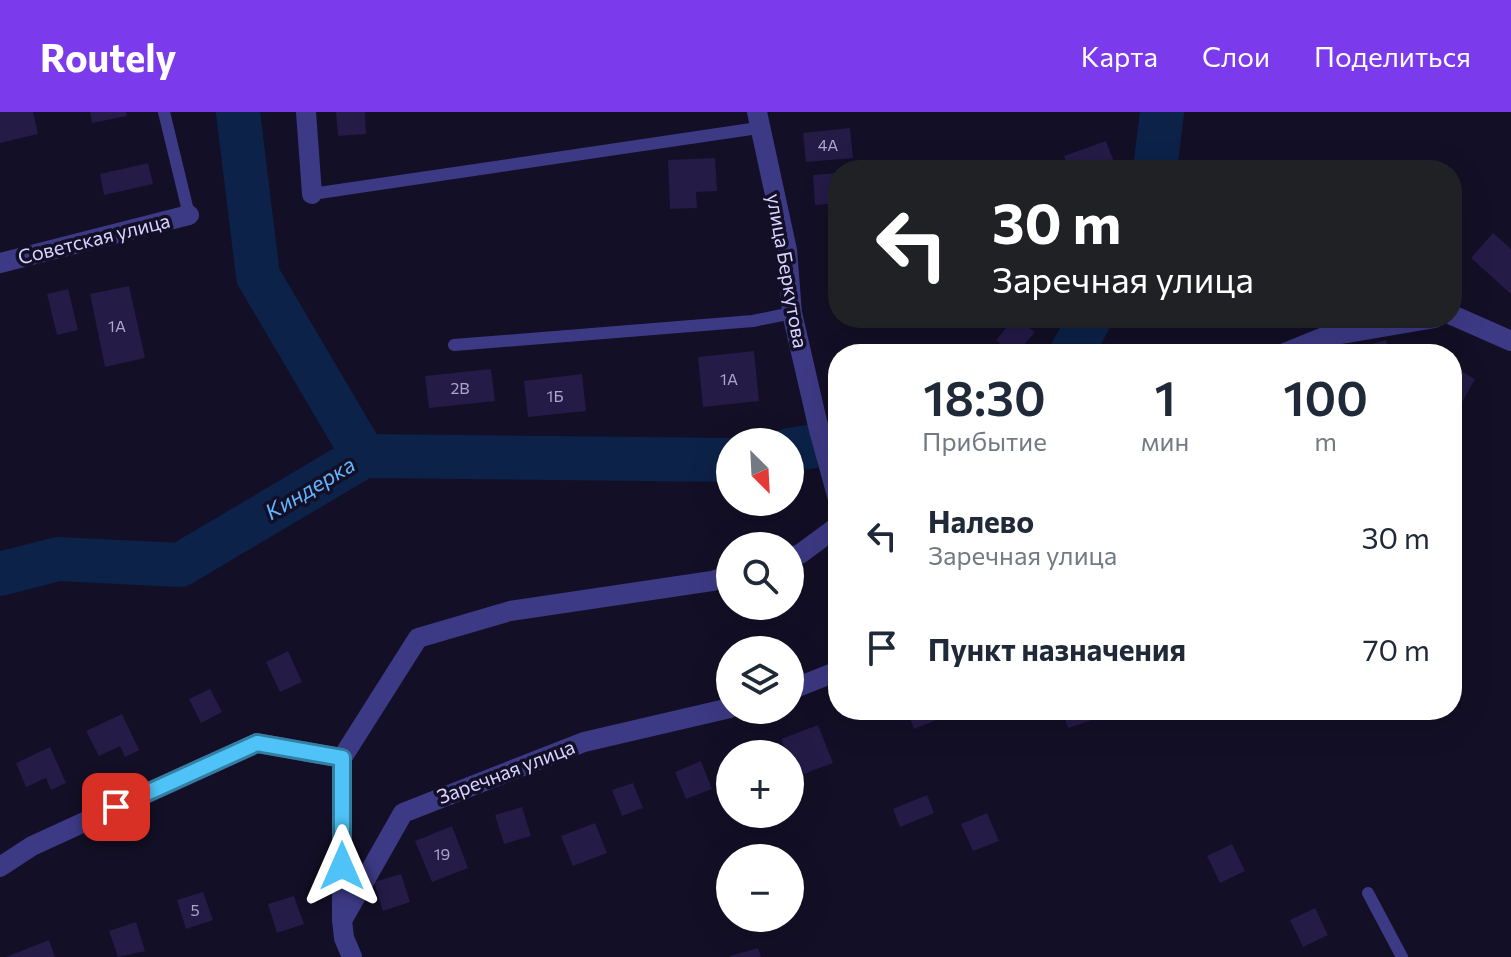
<!DOCTYPE html>
<html lang="ru">
<head>
<meta charset="utf-8">
<style>
	:root { --surface:#fff; --page:#f6f6f7; --text:#1f2937; --muted:#747a83; --accent:#7c3aed }
	body { margin:0; font-family:Commissioner,sans-serif; background:var(--page); color:var(--text); height:100vh; display:flex; flex-direction:column; font-size:30px; white-space:nowrap }
	* { box-sizing:border-box; margin:0 }
	p { font-size:26px; color:var(--muted) }
	.icon { flex:none; width:44px; height:44px; fill:none; stroke:currentColor; stroke-width:2; stroke-linecap:round; stroke-linejoin:round }
	.map { position:relative; flex:1; overflow:hidden }
	.sheet { position:absolute; left:828px; top:232px; width:634px; height:376px; display:flex; flex-direction:column; background:var(--surface); border-radius:32px; box-shadow:0 8px 32px #0002 }
	.sheet>* { flex:none }
	.top-card { position:absolute; left:828px; top:48px; width:634px; height:168px; border-radius:32px; box-shadow:0 8px 32px #0002; background:#202124; color:#fff; overflow:hidden }
	.needle { width:52px; rotate:156deg }
	.tools { position:absolute; left:716px; top:316px; display:grid; gap:16px }
	.tools a { display:grid; place-items:center; width:88px; height:88px; border-radius:50%; background:var(--surface); box-shadow:0 8px 32px #0002; font-size:40px }
	.pin { position:absolute; display:grid; place-items:center; width:68px; height:68px; color:#fff; margin:-34px; border-radius:16px; box-shadow:0 4px 12px #0006 }
	.me { position:absolute; width:88px; margin:-44px; rotate:0deg; stroke-linejoin:round; filter:drop-shadow(0 0 6px #0008) }
	.turn { display:flex; align-items:center; gap:28px; height:168px; padding:0 32px; font-size:36px }
	.turn .icon { width:104px; height:104px; stroke-width:2.5 }
	.turn b { display:block; font-size:56px; line-height:68px }
	.eta { display:flex; justify-content:space-evenly; align-items:center; height:136px; text-align:center }
	.eta b { font-size:48px; font-weight:600; line-height:56px }
	ul { padding:0; list-style:none }
	li { display:flex; align-items:center; gap:24px; height:112px; padding:0 32px }
	li div { flex:1 }
	li b { display:block; font-size:30px }
	li em { font-style:normal }
	header { display:flex; align-items:center; gap:48px; box-sizing:border-box; height:112px; padding:0 40px; background:var(--accent); color:#fff }
	header strong { font-size:38px }
	nav { display:flex; gap:44px; margin-inline-start:auto; font-size:28px }
	.map>svg:first-child { display:block }
	.lines { fill:none; stroke-linecap:round; stroke-linejoin:round }
	.river { stroke:#0c2248; stroke-width:44 }
	.building { fill:#241b47 }
	.lane { stroke:#3d3a85; stroke-width:12 }
	.street { stroke:#3d3a85; stroke-width:20 }
	.route-casing { stroke:#337fa1; stroke-width:20 }
	.route { stroke:#4fc3f7; stroke-width:14 }
	.labels { text-anchor:middle; stroke-width:7; stroke-linejoin:round; paint-order:stroke }
	.number-label { font-size:16px; fill:#aca6d1 }
	.street-label { font-size:20px; fill:#d9d4ff; stroke:#130f26 }
	.water-label { font-size:22px; font-style:italic; fill:#62b6ff; stroke:#130f26 }
</style>
</head>
<body>
<header>
<strong>Routely</strong>
<nav><a>Карта</a><a>Слои</a><a>Поделиться</a></nav>
</header>
<div class="map">
<svg width="1511" height="845" viewBox="0 0 1511 845">
	<rect width="100%" height="100%" fill="#130f26"/>
	<g class="lines">
		<path class="river" d="M 238,0 L 258,164 L 364,344
			M 1155,58 L 1162,0
			M 1071,242 L 1090,206
			M 790,338 L 838,330
			M 0,462 L 58,447 L 180,453 L 364,344 L 730,348"/>
	</g>
	<path class="building" d="M 0,0 L 33,0 L 38,22 L 0,31 Z
		M 90,0 L 126,0 L 127,4 L 92,11 Z
		M 336,0 L 365,0 L 366,22 L 338,24 Z
		M 850,16 L 853,46 L 806,50 L 803,21 Z
		M 1106,29 L 1117,58 L 1069,58 L 1064,44 Z
		M 715,46 L 717,79 L 696,80 L 697,96 L 670,97 L 668,48 Z
		M 148,51 L 153,72 L 104,83 L 100,62 Z
		M 838,61 L 838,91 L 815,93 L 813,63 Z
		M 1493,121 L 1511,137 L 1511,182 L 1471,146 Z
		M 129,174 L 145,246 L 105,255 L 90,182 Z
		M 68,177 L 78,218 L 57,223 L 47,182 Z
		M 1015,206 L 1035,220 L 1016,242 L 1012,242 L 996,228 Z
		M 1386,228 L 1390,242 L 1360,242 L 1359,236 Z
		M 754,239 L 759,289 L 703,295 L 698,245 Z
		M 1452,254 L 1475,267 L 1457,299 L 1452,296 Z
		M 491,257 L 495,289 L 429,296 L 425,264 Z
		M 582,262 L 586,299 L 528,305 L 524,269 Z
		M 288,539 L 302,570 L 280,580 L 266,550 Z
		M 210,577 L 222,600 L 201,611 L 189,587 Z
		M 907,598 L 950,598 L 951,602 L 914,617 Z
		M 1062,598 L 1098,598 L 1101,605 L 1068,616 Z
		M 122,602 L 139,638 L 125,645 L 120,634 L 99,644 L 86,619 Z
		M 818,613 L 833,651 L 790,667 L 790,642 L 787,642 L 781,627 Z
		M 50,635 L 66,671 L 51,678 L 46,666 L 26,675 L 16,651 Z
		M 701,649 L 712,677 L 686,687 L 675,660 Z
		M 633,671 L 643,696 L 622,704 L 612,678 Z
		M 927,683 L 934,701 L 900,715 L 893,697 Z
		M 522,695 L 531,724 L 504,732 L 495,703 Z
		M 987,701 L 999,729 L 973,739 L 961,712 Z
		M 595,711 L 607,741 L 573,754 L 561,724 Z
		M 452,714 L 468,756 L 432,770 L 415,729 Z
		M 1232,732 L 1245,759 L 1220,771 L 1207,744 Z
		M 401,762 L 410,790 L 383,799 L 374,770 Z
		M 203,780 L 213,808 L 186,817 L 177,788 Z
		M 294,784 L 304,812 L 277,821 L 268,792 Z
		M 1315,796 L 1328,823 L 1303,835 L 1290,808 Z
		M 136,810 L 145,839 L 118,845 L 109,819 Z
		M 49,828 L 55,845 L 6,845 Z
		M 758,836 L 761,845 L 730,845 L 730,844 Z"/>
	<g class="lines">
		<path class="lane" d="M 164,0 L 189,103
			M 312,82 L 758,16
			M 454,233 L 753,209 L 792,201
			M 1368,781 L 1402,845"/>
		<path class="street" d="M 306,0 L 312,82
			M 757,0 L 787,138 L 792,201 L 819,318 L 838,387
			M 0,151 L 189,103
			M 1452,203 L 1511,229
			M 1282,242 L 1324,225 L 1435,206
			M 790,445 L 800,442 L 838,414
			M 790,578 L 838,559
			M 0,755 L 32,734 L 257,631 L 342,646
			M 344,805 L 403,701 L 584,630 L 730,596
			M 352,845 L 344,826 L 342,808 L 342,646 L 418,526 L 510,499 L 712,469 L 730,464"/>
	</g>
	<g class="lines">
		<defs>
			<path id="route" d="M 116,695 L 257,631 L 342,646 L 342,754"/>
		</defs>
		<use href="#route" class="route-casing"/>
		<use href="#route" class="route"/>
	</g>
	<g class="labels">
		<g class="number-label">
			<text x="828" y="39">4А</text>
			<text x="117" y="220">1А</text>
			<text x="729" y="273">1А</text>
			<text x="460" y="282">2В</text>
			<text x="555" y="290">1Б</text>
			<text x="442" y="748">19</text>
			<text x="195" y="804">5</text>
		</g>
		<g class="street-label">
			<text transform="translate(94 127) rotate(-14)" y="7">Советская улица</text>
			<text transform="translate(787 159) rotate(80)" y="7">улица Беркутова</text>
			<text transform="translate(506 660) rotate(-21)" y="7">Заречная улица</text>
		</g>
		<g class="water-label">
			<text transform="translate(310 376) rotate(-31)" y="8">Киндерка</text>
		</g>
	</g>
</svg>
<div class="tools">
<a><svg class="needle" viewBox="-14 -14 28 28"><path d="M0-13l5 13h-10z" fill="#e53935"/><path d="M0 13l5-13h-10z" fill="#747a83"/></svg></a>
<a><svg class="icon" aria-label="search" viewBox="0 0 24 24"><circle cx="10" cy="10" r="6"/><path d="M15 15l6 6"/></svg></a>
<a><svg class="icon" aria-label="layers" viewBox="0 0 24 24"><path d="M12 4l9 5-9 5-9-5zM3 14l9 5 9-5"/></svg></a>
<a>+</a>
<a>−</a>
</div>
<div class="pin" style="left:116px;top:695px;background:#d93025"><svg class="icon" aria-label="arrive" viewBox="0 0 24 24"><path d="M6 21V4h12l-3 4 3 4H6"/></svg></div>
<svg class="me" style="left:342px;top:754px" viewBox="-20 -20 40 40"><path d="M0-17L14 15 0 8-14 15z" fill="#4fc3f7" stroke="#fff" stroke-width="4"/></svg>
<div class="top-card">
<div class="turn"><svg class="icon" aria-label="left" viewBox="0 0 24 24"><path d="M17 20v-9H6M10 6l-5 5 5 5"/></svg><div><b>30 m</b>Заречная улица</div></div>
</div>
<section class="sheet">
<div class="eta">
<div><b>18:30</b><p>Прибытие</p></div>
<div><b>1</b><p>мин</p></div>
<div><b>100</b><p>m</p></div>
</div>
<ul>
<li><svg class="icon" aria-label="left" viewBox="0 0 24 24"><path d="M17 20v-9H6M10 6l-5 5 5 5"/></svg><div><b>Налево</b><p>Заречная улица</p></div><em>30 m</em></li>
<li><svg class="icon" aria-label="arrive" viewBox="0 0 24 24"><path d="M6 21V4h12l-3 4 3 4H6"/></svg><div><b>Пункт назначения</b></div><em>70 m</em></li>
</ul>
</section>
</div>
</body>
</html>
